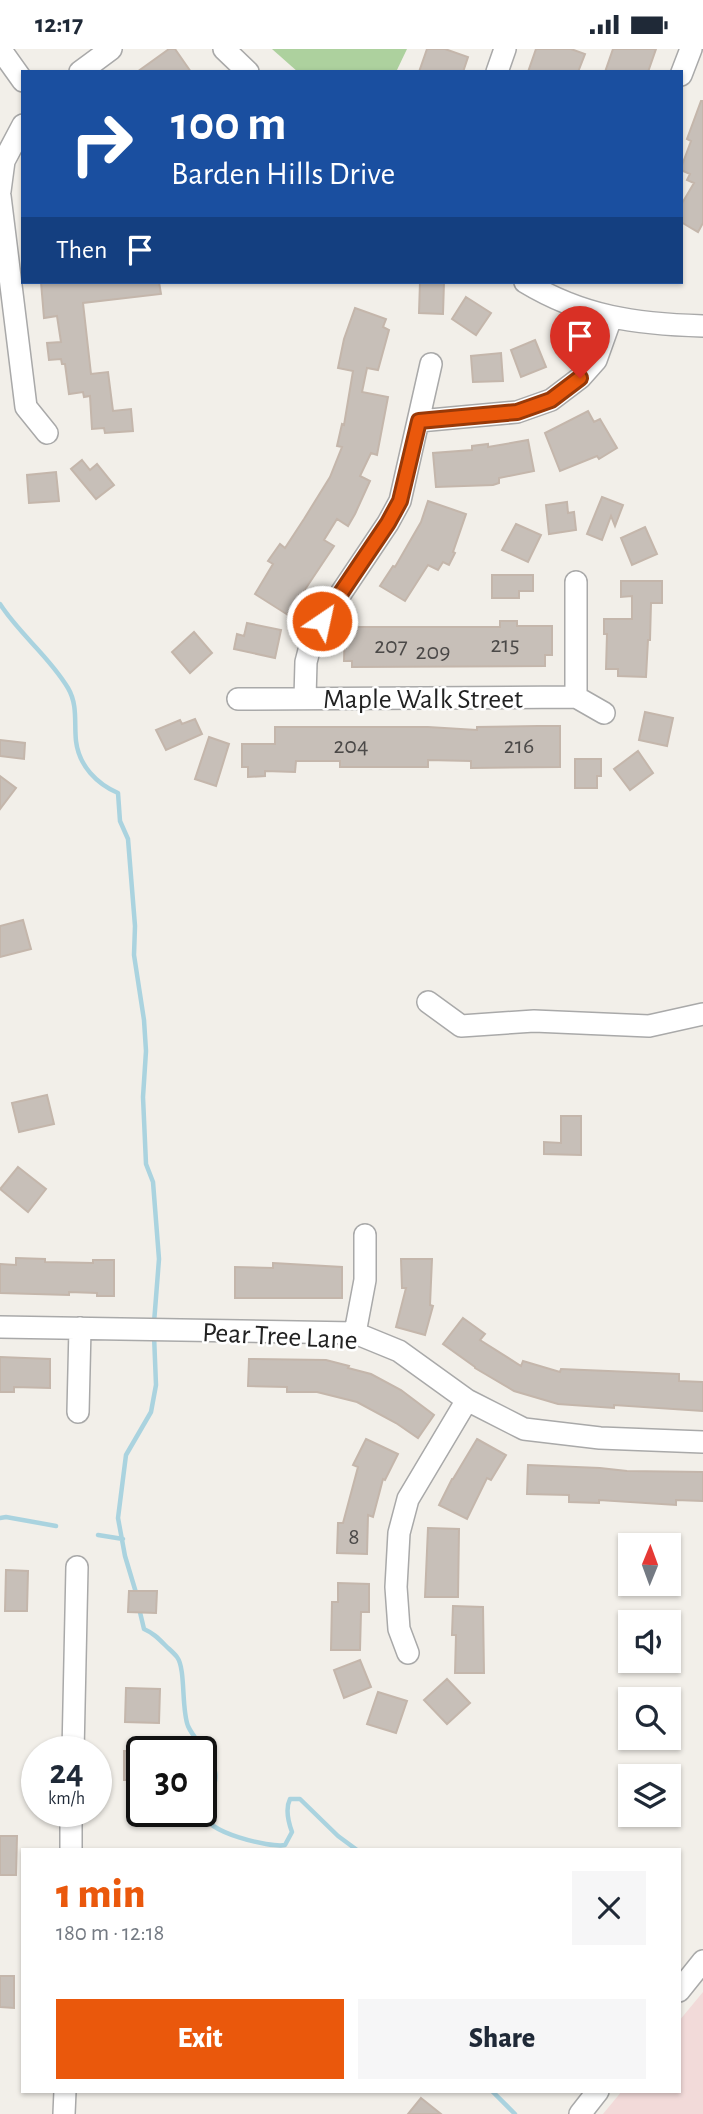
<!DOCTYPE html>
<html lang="en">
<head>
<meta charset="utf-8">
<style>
	:root { --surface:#fff; --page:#f6f6f7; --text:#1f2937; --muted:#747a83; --accent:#ea580c }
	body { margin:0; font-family:"Alegreya Sans",sans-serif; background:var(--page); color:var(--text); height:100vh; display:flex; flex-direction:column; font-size:26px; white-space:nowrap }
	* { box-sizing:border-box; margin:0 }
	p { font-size:23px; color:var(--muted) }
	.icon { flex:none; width:38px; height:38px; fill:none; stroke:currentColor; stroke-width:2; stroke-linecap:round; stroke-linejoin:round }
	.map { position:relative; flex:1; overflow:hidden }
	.drawer { position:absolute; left:21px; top:1799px; width:660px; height:245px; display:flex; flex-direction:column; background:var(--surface); border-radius:0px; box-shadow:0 2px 5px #0004 }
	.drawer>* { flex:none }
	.top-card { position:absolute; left:21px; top:21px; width:662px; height:214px; border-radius:0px; box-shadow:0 2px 5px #0004; background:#1a4fa0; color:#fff; overflow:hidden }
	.needle { width:46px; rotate:1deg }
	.fabs { position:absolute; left:618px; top:1484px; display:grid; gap:14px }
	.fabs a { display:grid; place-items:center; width:63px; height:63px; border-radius:0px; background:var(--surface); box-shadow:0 2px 5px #0004; font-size:35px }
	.speed { position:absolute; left:21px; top:1687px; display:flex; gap:14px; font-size:35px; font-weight:700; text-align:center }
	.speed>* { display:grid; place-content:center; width:91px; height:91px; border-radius:50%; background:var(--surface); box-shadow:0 2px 5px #0004; line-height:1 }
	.speed small { font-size:18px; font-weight:400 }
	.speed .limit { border:4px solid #111; border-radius:10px; background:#fff; color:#111 }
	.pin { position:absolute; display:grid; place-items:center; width:60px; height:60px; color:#fff; margin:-72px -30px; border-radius:50% 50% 50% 0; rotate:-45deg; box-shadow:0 0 7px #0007 }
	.pin .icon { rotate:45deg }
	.me { position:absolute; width:77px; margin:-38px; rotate:34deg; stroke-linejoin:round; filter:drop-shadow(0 0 5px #0008) }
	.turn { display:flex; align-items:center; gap:24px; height:147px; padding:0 35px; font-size:32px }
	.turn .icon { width:91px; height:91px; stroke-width:2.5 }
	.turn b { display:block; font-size:49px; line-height:60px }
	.then { display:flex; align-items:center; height:66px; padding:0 35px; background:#0003; gap:14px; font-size:26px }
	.round { display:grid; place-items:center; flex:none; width:74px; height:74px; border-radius:0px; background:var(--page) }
	.summary { display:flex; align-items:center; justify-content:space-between; height:119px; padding:0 35px }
	h1 { font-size:42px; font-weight:800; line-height:52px; color:var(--accent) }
	.primary-button { display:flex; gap:14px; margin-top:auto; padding:14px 35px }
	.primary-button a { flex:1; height:80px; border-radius:0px; background:var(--accent); color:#fff; font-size:28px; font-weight:800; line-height:80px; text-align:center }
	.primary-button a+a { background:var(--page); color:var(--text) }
	.status { display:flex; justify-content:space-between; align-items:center; height:49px; padding:0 35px; background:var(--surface); direction:ltr }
	.status svg { height:19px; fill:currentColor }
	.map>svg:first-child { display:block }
	.commercial { fill:#f2dad9 }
	.forest { fill:#add19e }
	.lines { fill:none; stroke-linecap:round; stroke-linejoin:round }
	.stream { stroke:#aad3df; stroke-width:4.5 }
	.building { fill:#c7bfb8; stroke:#c4b6ab; stroke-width:2 }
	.minor-casing { stroke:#a9a9a9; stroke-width:24 }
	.minor { stroke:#fff; stroke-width:21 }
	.route-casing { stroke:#983908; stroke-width:18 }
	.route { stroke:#ea580c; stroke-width:12 }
	.labels { text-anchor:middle; stroke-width:5; stroke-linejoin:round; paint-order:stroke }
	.number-label { font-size:24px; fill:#4b4948 }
	.street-label { font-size:28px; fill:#222; stroke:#fff }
</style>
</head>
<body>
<div class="status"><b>12:17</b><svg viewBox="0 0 49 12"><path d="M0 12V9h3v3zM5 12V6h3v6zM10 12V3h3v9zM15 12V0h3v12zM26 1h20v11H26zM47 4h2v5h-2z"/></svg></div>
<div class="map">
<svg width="703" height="2065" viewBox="0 0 703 2065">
	<rect width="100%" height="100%" fill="#f2efe9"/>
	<path class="commercial" d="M 703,1943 L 703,2065 L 603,2065 L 622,2042 L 679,2042 L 679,1972 Z"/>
	<path class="forest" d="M 272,0 L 407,0 L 396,23 L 298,23 Z"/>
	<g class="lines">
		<path class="stream" d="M 0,555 C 20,586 49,607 68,639 C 78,656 74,674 76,692 C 79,717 97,735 118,744 L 120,772 L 128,790 L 135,877 L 134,906 L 144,971 L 146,1002 L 143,1048 L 146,1115 L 153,1133 L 159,1210 L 154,1274
			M 0,1469 L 6,1468 L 56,1477
			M 98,1486 L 123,1490
			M 137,1547 L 125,1507 L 118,1469 L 126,1406 L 151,1363 L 156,1336 L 154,1286
			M 139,1559 L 144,1580 C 153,1584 158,1589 165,1596 C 169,1600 174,1604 177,1608 C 186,1620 181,1659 188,1677 C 195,1693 212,1704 215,1723 C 218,1738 205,1750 205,1765 C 204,1783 270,1799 285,1796 L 292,1783 C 288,1772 285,1760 290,1750 L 300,1750 L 338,1787 L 357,1801
			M 492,2042 L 515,2065"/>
	</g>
	<path class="building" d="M 169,0 L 175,0 L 191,23 L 137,23 Z
		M 427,0 L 445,0 L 468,8 L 463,23 L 419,23 Z
		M 536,0 L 571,0 L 585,5 L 578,23 L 528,23 Z
		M 613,0 L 656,0 L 648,23 L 605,23 Z
		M 701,52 L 703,52 L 703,174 L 698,183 L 681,173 L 681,156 L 694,134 L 687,131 L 690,125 L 681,121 L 681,119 L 691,92 L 687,90 Z
		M 41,233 L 159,233 L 161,245 L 83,254 L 91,325 L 108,323 L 113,362 L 131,360 L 133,382 L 105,384 L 104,379 L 92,380 L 90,347 L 84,348 L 83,343 L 69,345 L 65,315 L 62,315 L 61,310 L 49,311 L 47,294 L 61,293 L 57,267 L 44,269 Z
		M 420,233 L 444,233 L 443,265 L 419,264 Z
		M 466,248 L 491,264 L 476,286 L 452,270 Z
		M 355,259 L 386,270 L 383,278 L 389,281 L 378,321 L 367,319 L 362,343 L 388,348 L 377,406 L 371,404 L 360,427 L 370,432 L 355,465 L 348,477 L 337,470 L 324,491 L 334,497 L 288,566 L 255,545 L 273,515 L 268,512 L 280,495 L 285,499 L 304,470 L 330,428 L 342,398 L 337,397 L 342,375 L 344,376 L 353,322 L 338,319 L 344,290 Z
		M 535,291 L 546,318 L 521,328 L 511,301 Z
		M 501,304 L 503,332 L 473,333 L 471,307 Z
		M 588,362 L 594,373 L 600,370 L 617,399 L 599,410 L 597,407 L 560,422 L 545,384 Z
		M 528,391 L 534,422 L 499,429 L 499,434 L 493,436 L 436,438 L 433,404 L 472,401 L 472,397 L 488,395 L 488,398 Z
		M 82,411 L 90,421 L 97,415 L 114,436 L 96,450 L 71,420 Z
		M 56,423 L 59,452 L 29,454 L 27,426 Z
		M 602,448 L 623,456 L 615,477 L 611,467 L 602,491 L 587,485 Z
		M 428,452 L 466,465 L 453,503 L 455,504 L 449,516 L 443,513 L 438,521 L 428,516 L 405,552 L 380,537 L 393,517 L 395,518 L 421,473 Z
		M 567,453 L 568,464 L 574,463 L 576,481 L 549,485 L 546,456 Z
		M 516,475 L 541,486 L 528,513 L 502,501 Z
		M 645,478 L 657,505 L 632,516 L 621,489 Z
		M 492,526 L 533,526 L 533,542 L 519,542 L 519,549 L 492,549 Z
		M 621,532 L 662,532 L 662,554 L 651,554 L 650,591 L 648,591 L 646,628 L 618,627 L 618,620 L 606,620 L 607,585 L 604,585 L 604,570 L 632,570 L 632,547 L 621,548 Z
		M 500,572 L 517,572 L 517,577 L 552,577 L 552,606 L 545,606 L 545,617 L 352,618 L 352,612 L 344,612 L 345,578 L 500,578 Z
		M 247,574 L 281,581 L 275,609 L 234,600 L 237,585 L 244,587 Z
		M 194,583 L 212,604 L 190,624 L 172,603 Z
		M 645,663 L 673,669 L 667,697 L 639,691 Z
		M 195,670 L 202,685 L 166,701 L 156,681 L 180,671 L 182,675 Z
		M 538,677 L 560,677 L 560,718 L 471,719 L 471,712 L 428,711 L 428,718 L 340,718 L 340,712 L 296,712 L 295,723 L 265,722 L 265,727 L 248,728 L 248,718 L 242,718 L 242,695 L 275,695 L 275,678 L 428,678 L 477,681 L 477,678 Z
		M 209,688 L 229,695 L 216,737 L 195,730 Z
		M 0,691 L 25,694 L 24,710 L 0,707 Z
		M 638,702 L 653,724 L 630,741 L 614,720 Z
		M 575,710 L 601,710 L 601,727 L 597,727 L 597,739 L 575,739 Z
		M 0,727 L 16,739 L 0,760 Z
		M 23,871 L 31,900 L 0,908 L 0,877 Z
		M 47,1046 L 54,1075 L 19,1083 L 12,1054 Z
		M 561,1067 L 581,1067 L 581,1106 L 544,1105 L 544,1093 L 561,1094 Z
		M 18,1118 L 46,1140 L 28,1163 L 0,1140 Z
		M 16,1209 L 45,1210 L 45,1213 L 93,1214 L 93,1211 L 114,1211 L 114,1247 L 97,1247 L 97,1244 L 69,1243 L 69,1246 L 0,1244 L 0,1215 L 16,1216 Z
		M 401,1210 L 432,1210 L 430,1256 L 433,1257 L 425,1286 L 396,1278 L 406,1239 L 402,1239 Z
		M 273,1214 L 342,1218 L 342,1249 L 235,1249 L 235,1218 L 273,1219 Z
		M 463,1269 L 485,1285 L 480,1291 L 521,1317 L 523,1312 L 560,1323 L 561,1320 L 679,1325 L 679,1332 L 703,1333 L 703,1362 L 614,1356 L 614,1359 L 558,1355 L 514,1342 L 475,1319 L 475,1318 L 443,1295 Z
		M 0,1308 L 50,1310 L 50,1339 L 14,1338 L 14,1343 L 0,1343 Z
		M 249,1310 L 326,1311 L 349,1317 L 348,1319 L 371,1325 L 401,1341 L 434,1366 L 418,1389 L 396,1374 L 357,1353 L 317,1343 L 287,1343 L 287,1338 L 248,1337 Z
		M 366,1390 L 398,1405 L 385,1431 L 383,1430 L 373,1468 L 368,1466 L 367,1505 L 337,1504 L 338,1474 L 343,1474 L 358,1418 L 353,1416 Z
		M 477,1390 L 506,1406 L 491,1431 L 487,1429 L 467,1470 L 439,1456 L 452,1430 L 453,1430 Z
		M 528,1416 L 600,1419 L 627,1422 L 703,1423 L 703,1452 L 676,1451 L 676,1456 L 599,1451 L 599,1454 L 569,1453 L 569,1446 L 527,1445 Z
		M 428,1479 L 459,1480 L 458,1548 L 425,1548 Z
		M 6,1521 L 28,1522 L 27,1562 L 5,1562 Z
		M 338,1534 L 369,1535 L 369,1563 L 361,1563 L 360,1601 L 331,1601 L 332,1553 L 338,1553 Z
		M 129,1542 L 157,1542 L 156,1564 L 128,1563 Z
		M 453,1557 L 483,1558 L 484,1624 L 455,1624 L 456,1586 L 452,1586 Z
		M 360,1611 L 371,1638 L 344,1649 L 334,1621 Z
		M 447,1630 L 470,1654 L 447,1675 L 424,1651 Z
		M 126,1639 L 160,1640 L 159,1674 L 125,1673 Z
		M 378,1643 L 407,1652 L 396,1684 L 367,1675 Z
		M 124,1702 L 142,1702 L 142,1731 L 124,1731 Z
		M 0,1787 L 17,1787 L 16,1826 L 0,1826 Z
		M 0,1927 L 14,1927 L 14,1959 L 0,1958 Z
		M 421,2049 L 441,2065 L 408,2065 Z"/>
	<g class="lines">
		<defs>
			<path id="minor" d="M 224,0 L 248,23
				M 3,4 L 23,32
				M 80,23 L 111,0
				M 497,23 L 505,0
				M 681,26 L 691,0
				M 0,142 L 4,112 L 23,76
				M 0,147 L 26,358 L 47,384
				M 525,233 C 583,268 636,275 703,277
				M 419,372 L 517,363 L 551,351 L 580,329 L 596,311 L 611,269
				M 576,648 L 576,533
				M 305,649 L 306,613 L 313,586 L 388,474 L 400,452 L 431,315
				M 238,650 L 576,648 L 604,664
				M 428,953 L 461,977 L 534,972 L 649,977 L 703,965
				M 0,1278 L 355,1284 L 399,1302 L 467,1351 L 524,1380 L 600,1389 L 703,1393
				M 355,1284 L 365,1231 L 365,1186
				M 78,1363 L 80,1279
				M 408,1604 L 399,1580 L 396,1538 L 399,1484 L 408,1450 L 467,1351
				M 73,1703 L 77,1518
				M 71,1801 L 71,1762
				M 679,1942 L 703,1912
				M 64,2065 L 65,2042
				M 580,2065 L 598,2042"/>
		</defs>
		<use href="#minor" class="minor-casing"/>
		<use href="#minor" class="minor"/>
	</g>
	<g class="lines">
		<defs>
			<path id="route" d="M 322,572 L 388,474 L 400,452 L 419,372 L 517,363 L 551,351 L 580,329"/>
		</defs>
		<use href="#route" class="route-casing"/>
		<use href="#route" class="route"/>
	</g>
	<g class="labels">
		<g class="number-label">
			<text x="505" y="603">215</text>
			<text x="391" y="604">207</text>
			<text x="433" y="610">209</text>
			<text x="351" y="704">204</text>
			<text x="519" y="704">216</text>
			<text x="354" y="1495">8</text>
		</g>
		<g class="street-label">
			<text x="423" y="659">Maple Walk Street</text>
			<text transform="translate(280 1286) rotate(3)" y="10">Pear Tree Lane</text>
		</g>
	</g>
</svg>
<div class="fabs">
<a><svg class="needle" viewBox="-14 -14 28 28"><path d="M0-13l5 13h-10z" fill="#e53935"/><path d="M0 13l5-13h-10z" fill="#747a83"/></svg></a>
<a><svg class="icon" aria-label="sound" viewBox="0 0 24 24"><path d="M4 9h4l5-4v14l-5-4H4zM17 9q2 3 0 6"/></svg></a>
<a><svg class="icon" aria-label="search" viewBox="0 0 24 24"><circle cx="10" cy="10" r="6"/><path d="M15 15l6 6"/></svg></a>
<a><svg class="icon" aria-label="layers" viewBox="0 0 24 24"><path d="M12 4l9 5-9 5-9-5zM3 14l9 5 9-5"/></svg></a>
</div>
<div class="speed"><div>24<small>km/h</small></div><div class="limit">30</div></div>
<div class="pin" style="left:580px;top:329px;background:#d93025"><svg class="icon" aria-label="arrive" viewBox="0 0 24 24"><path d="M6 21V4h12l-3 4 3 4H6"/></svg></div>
<svg class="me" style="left:322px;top:572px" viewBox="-20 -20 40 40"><circle r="17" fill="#ea580c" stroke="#fff" stroke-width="3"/><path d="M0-11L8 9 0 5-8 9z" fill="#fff"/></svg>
<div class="top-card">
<div class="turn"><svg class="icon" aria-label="right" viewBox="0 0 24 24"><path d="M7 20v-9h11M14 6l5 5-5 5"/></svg><div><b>100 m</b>Barden Hills Drive</div></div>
<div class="then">Then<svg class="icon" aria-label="arrive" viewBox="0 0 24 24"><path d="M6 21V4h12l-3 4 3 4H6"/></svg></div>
</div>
<section class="drawer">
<div class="summary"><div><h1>1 min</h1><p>180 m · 12:18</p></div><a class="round"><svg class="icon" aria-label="close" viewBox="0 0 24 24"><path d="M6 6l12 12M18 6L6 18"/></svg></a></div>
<div class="primary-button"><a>Exit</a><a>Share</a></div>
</section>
</div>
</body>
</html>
